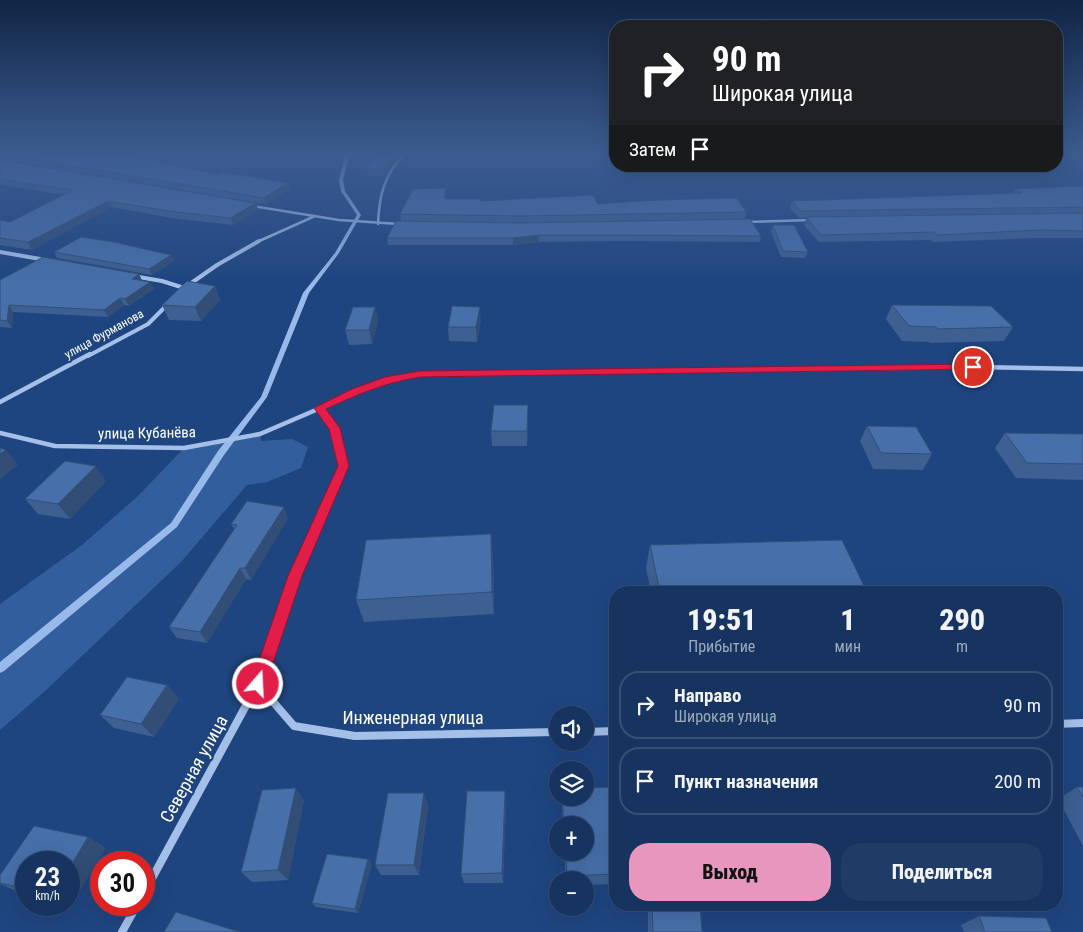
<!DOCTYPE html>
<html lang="ru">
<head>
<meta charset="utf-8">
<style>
	:root { --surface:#173460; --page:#203c66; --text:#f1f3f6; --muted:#9eaabd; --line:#364f75; --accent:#e797bd }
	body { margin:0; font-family:"Roboto Condensed",sans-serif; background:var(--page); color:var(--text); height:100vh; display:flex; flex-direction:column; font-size:19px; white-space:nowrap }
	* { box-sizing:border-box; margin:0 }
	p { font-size:16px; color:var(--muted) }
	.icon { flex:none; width:28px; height:28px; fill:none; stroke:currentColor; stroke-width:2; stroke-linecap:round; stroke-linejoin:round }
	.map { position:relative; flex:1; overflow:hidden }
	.sheet { position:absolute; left:609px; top:586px; width:454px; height:325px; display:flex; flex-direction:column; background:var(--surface); border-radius:20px; box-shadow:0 5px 20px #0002,0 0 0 1px var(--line) }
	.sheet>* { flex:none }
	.banner { position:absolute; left:609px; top:20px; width:454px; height:152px; border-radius:20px; box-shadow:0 5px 20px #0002,0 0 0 1px var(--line); background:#202124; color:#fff; overflow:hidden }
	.fabs { position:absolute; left:549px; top:706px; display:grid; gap:10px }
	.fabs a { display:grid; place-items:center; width:45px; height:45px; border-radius:50%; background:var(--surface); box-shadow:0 5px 20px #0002,0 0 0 1px var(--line); font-size:25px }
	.speed { position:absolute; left:15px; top:851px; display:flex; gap:10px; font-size:25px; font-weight:700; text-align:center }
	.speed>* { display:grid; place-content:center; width:65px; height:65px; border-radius:50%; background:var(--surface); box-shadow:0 5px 20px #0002,0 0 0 1px var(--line); line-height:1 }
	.speed small { font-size:12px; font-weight:400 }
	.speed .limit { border:8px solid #d22; background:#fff; color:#111 }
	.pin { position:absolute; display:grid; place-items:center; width:42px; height:42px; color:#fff; margin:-21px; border:2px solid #fff; border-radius:50%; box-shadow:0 1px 5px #0007 }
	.me { position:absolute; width:55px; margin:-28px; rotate:19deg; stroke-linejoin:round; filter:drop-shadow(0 0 4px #0008) }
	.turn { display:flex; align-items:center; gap:18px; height:105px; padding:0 20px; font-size:22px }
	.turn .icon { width:65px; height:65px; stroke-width:2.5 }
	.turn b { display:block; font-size:35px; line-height:42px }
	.then { display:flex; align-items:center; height:48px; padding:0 20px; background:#0003; gap:10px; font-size:19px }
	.eta { display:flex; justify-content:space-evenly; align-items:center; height:85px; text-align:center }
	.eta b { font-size:30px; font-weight:800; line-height:35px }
	.primary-button { display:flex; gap:10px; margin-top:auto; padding:10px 20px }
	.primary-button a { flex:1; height:58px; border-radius:20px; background:var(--accent); color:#111; font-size:20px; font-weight:800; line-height:58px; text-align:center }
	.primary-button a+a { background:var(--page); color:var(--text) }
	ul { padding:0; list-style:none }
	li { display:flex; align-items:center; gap:15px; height:68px; margin:0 10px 8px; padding:0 10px; border:2px solid var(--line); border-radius:20px }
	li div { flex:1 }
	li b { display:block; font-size:19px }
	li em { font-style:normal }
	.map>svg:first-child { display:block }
	.green { fill:#335e9e }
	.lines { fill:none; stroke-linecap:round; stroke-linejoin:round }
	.stream { fill:#97baea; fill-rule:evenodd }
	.street-far4 { stroke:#a4c0e8; stroke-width:2.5 }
	.street-far3 { stroke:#a4c0e8; stroke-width:4 }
	.street-far2 { stroke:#a4c0e8; stroke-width:4.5 }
	.street-far1 { stroke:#a4c0e8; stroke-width:6 }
	.street { stroke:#a4c0e8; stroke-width:8 }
	.wall { fill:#3d5f91 }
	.shaded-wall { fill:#324e76 }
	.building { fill:#476fa9; stroke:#324e76 }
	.route { fill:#e11d48; stroke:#92132f }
	.labels { text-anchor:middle; stroke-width:4.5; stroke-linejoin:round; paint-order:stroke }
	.far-street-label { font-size:12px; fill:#fff; stroke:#1f4580 }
	.street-label { font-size:15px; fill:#fff; stroke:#1f4580 }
	.near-street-label { font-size:18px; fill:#fff; stroke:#1f4580 }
</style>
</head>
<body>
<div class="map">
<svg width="1083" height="932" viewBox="0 0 1083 932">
	<rect width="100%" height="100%" fill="#1f4580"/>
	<path class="green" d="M 260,434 L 261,441 L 292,439 L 308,447 L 301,468 L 267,482 L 247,485 L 181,562 L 44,692 L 0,730 L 0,604 L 82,545 L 137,497 L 184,448 Z"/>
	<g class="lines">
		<path class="stream" d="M 345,154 L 349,154 L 343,180 L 345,191 L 361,215 L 339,253 L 309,293 L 267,397 L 224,455 L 177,527 L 4,671 L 0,673 L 0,662 L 171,523 L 218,451 L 261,397 L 303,293 L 335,253 L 357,215 L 341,191 L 339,180 Z"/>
		<path class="street-far4" d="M 252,206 L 339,220 L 399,224
			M 745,222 L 812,220
			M 378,224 C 379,196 384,174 405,154
			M 257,242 L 315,216"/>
		<path class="street-far3" d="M 0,252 L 46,260
			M 133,276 L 162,281 L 184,288
			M 187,286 L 217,265 L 259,241
			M 88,356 L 148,324 L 168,304"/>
		<path class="street-far2" d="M 0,402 L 90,354
			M 320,408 L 334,428 L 344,466 L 328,502
			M 0,433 L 55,446 L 184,448 L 260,434 L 388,379 L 420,374 L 973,367 L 1083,369"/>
		<path class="street-far1" d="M 258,684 L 263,690
			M 255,690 L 295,576 L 329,501"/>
		<path class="street" d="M 262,689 L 294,726 L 355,736 L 558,732
			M 1056,724 L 1083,723
			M 585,732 L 615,731
			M 144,893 L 255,689
			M 122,932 L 137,905"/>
	</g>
	<path class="wall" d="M 0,154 L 159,163 L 218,174 L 288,183 L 290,190 L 266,204 L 256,203 L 258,209 L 233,225 L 172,218 L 111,207 L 32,250 L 0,245 L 0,220 L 10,222 L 64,195 L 27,189 L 0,184 L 0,160 L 208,194 L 0,159 Z
		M 401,154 L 385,176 L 368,176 L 367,170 Z
		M 1083,186 L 1083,238 L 1035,238 L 933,242 L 930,240 L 819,242 L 804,225 L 806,218 L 799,218 L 790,208 L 792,201 L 1013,193 L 1015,189 Z
		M 446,199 L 481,201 L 598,204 L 746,212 L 745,219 L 761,236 L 760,242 L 624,241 L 539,242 L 513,245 L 388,245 L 387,238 L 401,221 L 400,214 Z
		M 773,225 L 808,252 L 805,258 L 781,257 L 771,232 Z
		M 54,252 L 171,255 L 174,261 L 152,275 L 57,258 Z
		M 139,274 L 142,281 L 150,282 L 154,289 L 129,306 L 124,305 L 108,317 L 13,312 L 12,328 L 0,327 L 0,280 Z
		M 215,286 L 220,300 L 201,321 L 169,320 L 162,305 Z
		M 892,305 L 1013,327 L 1004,341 L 930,343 L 929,342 L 902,341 L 886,319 Z
		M 375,307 L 378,321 L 372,344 L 349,345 L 345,330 Z
		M 481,321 L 477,342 L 449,341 L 448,327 Z
		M 528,405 L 527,446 L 492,446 L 491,431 Z
		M 867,426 L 932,454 L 923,470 L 873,469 L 860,441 Z
		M 1005,433 L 1083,434 L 1083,478 L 1082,480 L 1016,478 L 995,448 Z
		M 106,481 L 70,519 L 38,514 L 25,499 Z
		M 288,518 L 251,580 L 246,579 L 207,643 L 177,638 L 169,627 L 234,529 L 231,524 Z
		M 650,545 L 864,586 L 861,592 L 651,592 L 646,568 Z
		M 493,556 L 494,614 L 364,622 L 356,600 Z
		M 167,685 L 179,699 L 154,737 L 114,728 L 100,715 Z
		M 615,787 L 615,884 L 585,885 L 585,880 L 566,880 L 564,852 L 585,852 L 585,825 L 563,825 L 561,798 L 585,798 Z
		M 1077,787 L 1083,787 L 1083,846 L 1058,799 Z
		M 505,791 L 506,803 L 503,883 L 464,883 L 461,874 Z
		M 304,800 L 288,880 L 252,882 L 241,872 Z
		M 428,805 L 419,875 L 381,875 L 375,865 Z
		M 34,826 L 88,837 L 105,848 L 72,904 L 69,903 L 69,862 L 26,862 L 26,894 L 16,891 L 0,884 L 0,875 Z
		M 372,864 L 358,913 L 316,907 L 312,903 Z
		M 648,905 L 700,905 L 702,932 L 648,932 Z
		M 979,916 L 1052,932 L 964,932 L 961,925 Z"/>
	<path class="shaded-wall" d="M 396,154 L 401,154 L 385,176 L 384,170 Z
		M 288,183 L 290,190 L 266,204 L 264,198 Z
		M 108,201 L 111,207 L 32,250 L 28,242 Z
		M 256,203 L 258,209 L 233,225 L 230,218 Z
		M 539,235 L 539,242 L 513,245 L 513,238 Z
		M 171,255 L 174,261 L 152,275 L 149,269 Z
		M 139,274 L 142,281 L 132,279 Z
		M 150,282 L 154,289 L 129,306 L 125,299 Z
		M 215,286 L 220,300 L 201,321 L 195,307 Z
		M 120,298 L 124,305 L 108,317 L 104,310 Z
		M 9,305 L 13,312 L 12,328 L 7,321 Z
		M 375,307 L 378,321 L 372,344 L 369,330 Z
		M 480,307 L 481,321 L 477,342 L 476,327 Z
		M 528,405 L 528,420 L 527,446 L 527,431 Z
		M 6,450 L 18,465 L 0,479 L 0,454 Z
		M 96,466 L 106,481 L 70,519 L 58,504 Z
		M 284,507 L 288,518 L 251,580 L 245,568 Z
		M 491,534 L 493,556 L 494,614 L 492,592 Z
		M 240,568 L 246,579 L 207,643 L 200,632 Z
		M 167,685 L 179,699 L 154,737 L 141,724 Z
		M 296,788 L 304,800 L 288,880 L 278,870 Z
		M 505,791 L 506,803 L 503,883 L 502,873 Z
		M 424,793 L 428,805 L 419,875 L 414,865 Z
		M 88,837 L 105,848 L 72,904 L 69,902 L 69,869 Z
		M 368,859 L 372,864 L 358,913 L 355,909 Z"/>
	<path class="building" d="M 2,154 L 119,154 L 158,160 L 154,162 L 218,174 L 222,172 L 288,183 L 264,198 Z
		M 376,154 L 396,154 L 384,170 L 367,170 Z
		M 0,160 L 256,203 L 230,218 L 169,211 L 108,201 L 28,242 L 0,238 L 0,220 L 10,222 L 73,190 L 24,183 L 0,178 Z
		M 1083,186 L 1083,207 L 801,211 L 792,201 L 1022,193 L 1015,189 Z
		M 445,188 L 445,199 L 481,199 L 481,201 L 593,195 L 598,204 L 658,200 L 737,198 L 746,212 L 520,216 L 400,214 L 413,189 Z
		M 1083,213 L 1083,231 L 1040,230 L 936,235 L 934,232 L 821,235 L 806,217 Z
		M 750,219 L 761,236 L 624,235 L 539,235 L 513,238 L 387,238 L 396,221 L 520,223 Z
		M 773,225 L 794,225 L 808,252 L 783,251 Z
		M 81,237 L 114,242 L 171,255 L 149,269 L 54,252 Z
		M 43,257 L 139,274 L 132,279 L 150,282 L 125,299 L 120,298 L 104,310 L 9,305 L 7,321 L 0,320 L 0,280 Z
		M 187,281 L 215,286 L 195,307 L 162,305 Z
		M 892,305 L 991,306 L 1013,327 L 937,329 L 936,327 L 909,326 Z
		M 452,306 L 480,307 L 476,327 L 448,327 Z
		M 353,307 L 375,307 L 369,330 L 345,330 Z
		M 494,405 L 528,405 L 527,431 L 491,431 Z
		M 867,426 L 916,427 L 932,454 L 881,453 Z
		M 1005,433 L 1083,434 L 1083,464 L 1027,463 Z
		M 0,448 L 6,450 L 0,454 Z
		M 65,461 L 96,466 L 58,504 L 25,499 Z
		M 247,501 L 284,507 L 245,568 L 240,568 L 200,632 L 169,627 L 237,525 L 231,524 Z
		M 491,534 L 492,592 L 356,600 L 366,540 Z
		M 842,540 L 864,586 L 660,592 L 650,545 Z
		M 127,677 L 167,685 L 141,724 L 100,715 Z
		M 615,787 L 615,874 L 567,876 L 566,852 L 585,852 L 585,825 L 564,825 L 562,798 L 585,798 L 585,788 Z
		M 1077,787 L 1083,787 L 1083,797 Z
		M 296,788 L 278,870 L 241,872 L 262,790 Z
		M 467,791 L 505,791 L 502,873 L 461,874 Z
		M 388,793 L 424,793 L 414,865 L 375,865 Z
		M 34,826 L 88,837 L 69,869 L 69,862 L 26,862 L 26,889 L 0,883 L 0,875 Z
		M 327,854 L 368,859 L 355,909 L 312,903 Z
		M 652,905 L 700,905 L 702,932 L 653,932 Z
		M 176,912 L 240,932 L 164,932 Z
		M 979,916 L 1046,918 L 1052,932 L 985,932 Z"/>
	<linearGradient id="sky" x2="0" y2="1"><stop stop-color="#112646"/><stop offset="0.54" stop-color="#3c5c91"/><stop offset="1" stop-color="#3c5c91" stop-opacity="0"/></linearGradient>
	<rect width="1083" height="284" fill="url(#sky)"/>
	<path class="route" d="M 973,364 L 977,365 L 977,369 L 420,377 C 384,383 359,394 326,409 L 340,428 L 349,466 L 302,576 L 266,684 L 264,689 L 258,691 L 253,689 L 251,684 L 288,576 L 338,466 L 329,429 L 314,408 L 352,389 L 385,377 L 420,371 Z"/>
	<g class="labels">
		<g class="far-street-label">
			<text transform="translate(104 334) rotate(-29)" y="4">улица Фурманова</text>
		</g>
		<g class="street-label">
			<text transform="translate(147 433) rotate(-1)" y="5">улица Кубанёва</text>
		</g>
		<g class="near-street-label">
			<text x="413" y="724">Инженерная улица</text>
			<text transform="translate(194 769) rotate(-61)" y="6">Северная улица</text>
		</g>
	</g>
</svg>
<div class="fabs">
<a><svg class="icon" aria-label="sound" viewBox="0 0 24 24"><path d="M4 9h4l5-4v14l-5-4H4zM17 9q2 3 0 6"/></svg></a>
<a><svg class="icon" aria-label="layers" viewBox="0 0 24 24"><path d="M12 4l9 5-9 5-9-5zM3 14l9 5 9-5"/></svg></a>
<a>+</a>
<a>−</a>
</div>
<div class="speed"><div>23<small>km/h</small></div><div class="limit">30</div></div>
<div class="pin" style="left:973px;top:367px;background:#d93025"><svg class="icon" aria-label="arrive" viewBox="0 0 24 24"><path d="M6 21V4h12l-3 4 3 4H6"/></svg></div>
<svg class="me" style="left:258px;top:684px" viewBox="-20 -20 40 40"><circle r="17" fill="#e11d48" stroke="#fff" stroke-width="3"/><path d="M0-11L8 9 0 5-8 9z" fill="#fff"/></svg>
<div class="banner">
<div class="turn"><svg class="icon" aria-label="right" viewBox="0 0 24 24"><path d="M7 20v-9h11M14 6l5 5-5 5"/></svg><div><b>90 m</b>Широкая улица</div></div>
<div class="then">Затем<svg class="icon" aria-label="arrive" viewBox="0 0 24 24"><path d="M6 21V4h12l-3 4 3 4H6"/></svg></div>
</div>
<section class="sheet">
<div class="eta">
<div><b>19:51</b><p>Прибытие</p></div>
<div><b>1</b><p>мин</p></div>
<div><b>290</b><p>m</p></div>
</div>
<ul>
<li><svg class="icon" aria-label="right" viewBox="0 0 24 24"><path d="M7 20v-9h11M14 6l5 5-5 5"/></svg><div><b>Направо</b><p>Широкая улица</p></div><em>90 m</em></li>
<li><svg class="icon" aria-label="arrive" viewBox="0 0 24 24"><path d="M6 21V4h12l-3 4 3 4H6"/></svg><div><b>Пункт назначения</b></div><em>200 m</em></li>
</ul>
<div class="primary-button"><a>Выход</a><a>Поделиться</a></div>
</section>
</div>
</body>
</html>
